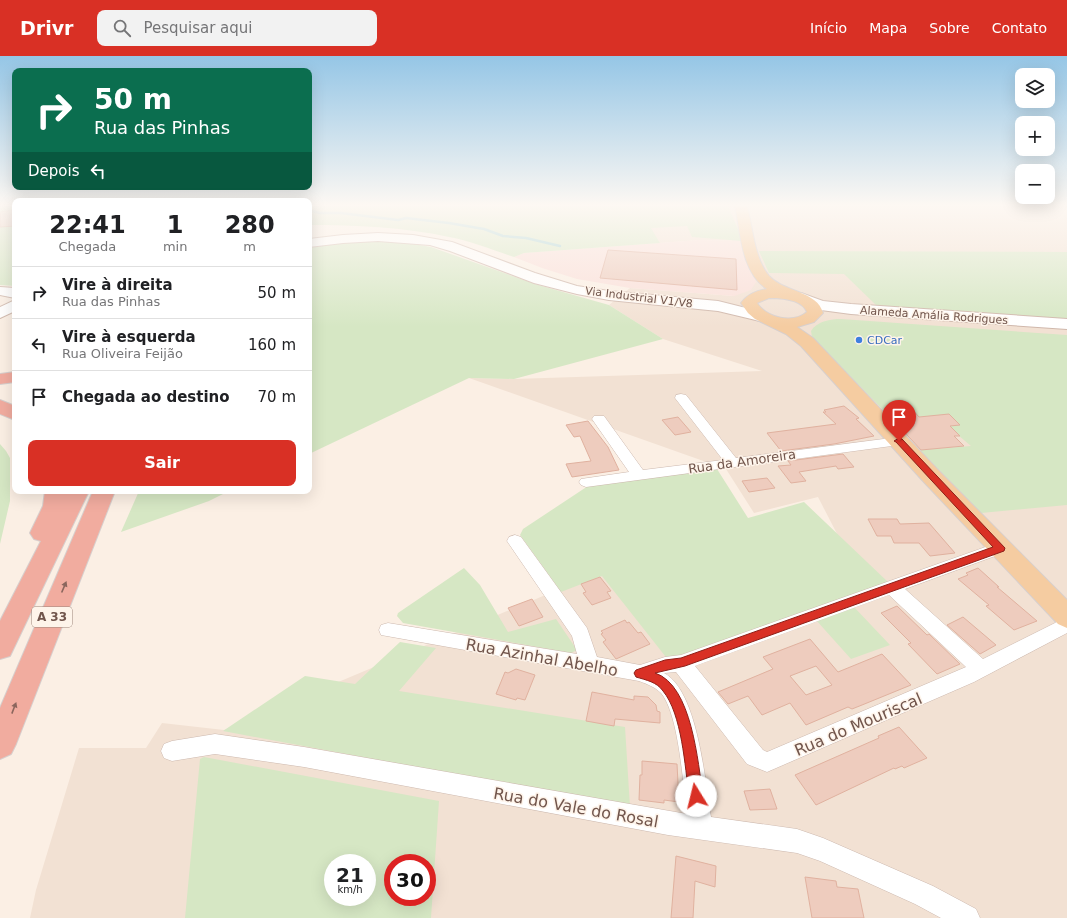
<!DOCTYPE html>
<html lang="pt">
<head>
<meta charset="utf-8">
<style>
	:root { --surface:#fff; --page:#f2f2f2; --text:#202124; --muted:#757577; --line:#e0e0e0; --accent:#d93025 }
	body { margin:0; font-family:"DejaVu Sans",sans-serif; background:var(--page); color:var(--text); height:100vh; display:flex; flex-direction:column; font-size:15px; white-space:nowrap }
	* { box-sizing:border-box; margin:0 }
	p { font-size:13px; color:var(--muted) }
	.icon { flex:none; width:22px; height:22px; fill:none; stroke:currentColor; stroke-width:2; stroke-linecap:round; stroke-linejoin:round }
	.map { position:relative; flex:1; overflow:hidden }
	.sheet { position:absolute; left:12px; top:142px; width:300px; height:296px; display:flex; flex-direction:column; background:var(--surface); border-radius:8px; box-shadow:0 4px 16px #0002 }
	.sheet>* { flex:none }
	.guide { position:absolute; left:12px; top:12px; width:300px; height:122px; border-radius:8px; box-shadow:0 4px 16px #0002; background:#0b6e4f; color:#fff; overflow:hidden }
	.controls { position:absolute; left:1015px; top:12px; display:grid; gap:8px }
	.controls a { display:grid; place-items:center; width:40px; height:40px; border-radius:8px; background:var(--surface); box-shadow:0 4px 16px #0002; font-size:20px }
	.speed { position:absolute; left:324px; top:798px; display:flex; gap:8px; font-size:20px; font-weight:700; text-align:center }
	.speed>* { display:grid; place-content:center; width:52px; height:52px; border-radius:50%; background:var(--surface); box-shadow:0 4px 16px #0002; line-height:1 }
	.speed small { font-size:10px; font-weight:400 }
	.speed .limit { border:6px solid #d22; background:#fff; color:#111 }
	.pin { position:absolute; display:grid; place-items:center; width:34px; height:34px; color:#fff; margin:-41px -17px; border-radius:50% 50% 50% 0; rotate:-45deg; box-shadow:0 0 4px #0007 }
	.pin .icon { rotate:45deg }
	.me { position:absolute; width:44px; margin:-22px; rotate:351deg; stroke-linejoin:round; filter:drop-shadow(0 0 3px #0008) }
	.turn { display:flex; align-items:center; gap:14px; height:84px; padding:0 16px; font-size:18px }
	.turn .icon { width:52px; height:52px; stroke-width:2.5 }
	.turn b { display:block; font-size:28px; line-height:34px }
	.then { display:flex; align-items:center; height:38px; padding:0 16px; background:#0003; gap:8px; font-size:15px }
	.eta { display:flex; justify-content:space-evenly; align-items:center; height:68px; text-align:center }
	.eta b { font-size:24px; font-weight:700; line-height:28px }
	.cta { display:flex; gap:8px; margin-top:auto; padding:8px 16px }
	.cta a { flex:1; height:46px; border-radius:8px; background:var(--accent); color:#fff; font-size:16px; font-weight:700; line-height:46px; text-align:center }
	ul { padding:0; list-style:none }
	li { display:flex; align-items:center; gap:12px; height:52px; padding:0 16px; border-top:1px solid var(--line) }
	li div { flex:1 }
	li b { display:block; font-size:15px }
	li em { font-style:normal }
	header { display:flex; align-items:center; gap:24px; box-sizing:border-box; height:56px; padding:0 20px; background:var(--accent); color:#fff }
	header strong { font-size:19px }
	nav { display:flex; gap:22px; margin-inline-start:auto; font-size:14px }
	.search { width:280px; height:36px; background:var(--page); display:flex; align-items:center; gap:10px; box-sizing:border-box; padding:0 14px; border-radius:8px; color:var(--muted); font-size:15px }
	.map>svg:first-child { display:block }
	.residential { fill:#f2e1d3; fill-rule:evenodd }
	.commercial { fill:#fadfd9 }
	.green { fill:#d6e7c4; fill-rule:evenodd }
	.lines { fill:none; stroke-linecap:round; stroke-linejoin:round }
	.stream { stroke:#a1d1d4; stroke-width:2.5 }
	.building { fill:#eeccbe; stroke:#e0b19f; fill-rule:evenodd }
	.street-casing { stroke:#cdb9af; stroke-width:1 }
	.secondary-casing { stroke:#d0b8ac; stroke-width:2 }
	.primary-casing { stroke:#d7cfcd; stroke-width:2 }
	.highway-casing { stroke:#d7cfcd; stroke-width:2 }
	.street { fill:#fff; fill-rule:evenodd }
	.secondary { fill:#fff; fill-rule:evenodd }
	.primary { fill:#f5cca1; fill-rule:evenodd }
	.highway { fill:#f1ac9f; fill-rule:evenodd }
	.oneway { fill:#8b665d }
	.route { fill:#d93025; stroke:#8d1f18 }
	.shop-dot { fill:#3f7fe0; stroke:#fef4ea; stroke-width:1.5 }
	.labels { text-anchor:middle; stroke-width:3; stroke-linejoin:round; paint-order:stroke }
	.far-street-label { font-size:11px; fill:#71554c; stroke:#fef4ea }
	.far-shop-label { font-size:11px; fill:#366cbe; stroke:#fef4ea; text-anchor:start }
	.shield { fill:#fef4ea; stroke:#9b857b; stroke-width:1 }
	.shield-label { font-size:12px; font-weight:bold; fill:#71554c }
	.street-label { font-size:13px; fill:#71554c; stroke:#fef4ea }
	.near-street-label { font-size:16px; fill:#71554c; stroke:#fef4ea }
</style>
</head>
<body>
<header>
<strong>Drivr</strong>
<div class="search"><svg class="icon" aria-label="search" viewBox="0 0 24 24"><circle cx="10" cy="10" r="6"/><path d="M15 15l6 6"/></svg>Pesquisar aqui</div>
<nav><a>Início</a><a>Mapa</a><a>Sobre</a><a>Contato</a></nav>
</header>
<div class="map">
<svg width="1067" height="862" viewBox="0 0 1067 862">
	<rect width="100%" height="100%" fill="#fbefe4"/>
	<path class="residential" d="M 664,150 L 1067,150 L 1067,862 L 30,862 L 36,834 L 79,692 L 146,692 L 162,667 L 224,674 L 600,516 L 865,532 L 818,441 L 754,457 L 726,413 L 469,322 L 514,323 L 762,315 L 663,283 L 609,249 L 630,232 L 734,240 L 748,208 L 743,185 L 699,184 L 660,187 L 650,172 ZM 333,807 L 367,807 L 367,841 L 333,841 ZM 393,807 L 427,807 L 427,841 L 393,841 Z"/>
	<path class="commercial" d="M 699,184 L 743,185 L 748,208 L 756,226 L 751,234 L 734,240 L 630,232 L 577,223 L 542,212 L 514,201 L 524,197 Z"/>
	<path class="green" d="M 0,150 L 15,150 L 15,230 L 0,229 Z
		M 309,150 L 728,150 L 743,185 L 692,181 L 687,170 L 651,172 L 660,187 L 524,197 L 514,201 C 493,194 471,185 449,181 C 403,171 356,169 309,169 Z
		M 374,185 L 403,186 L 431,191 L 535,228 L 609,249 L 663,283 L 514,323 L 469,322 L 309,398 L 309,192 L 345,186 Z
		M 759,195 L 1067,196 L 1067,263 L 878,251 L 844,218 L 769,217 Z
		M 841,263 L 1067,279 L 1067,449 L 981,457 L 920,394 L 971,390 L 958,379 L 898,367 L 890,361 L 812,281 L 811,275 C 817,265 831,263 841,263 Z
		M 0,388 L 6,395 L 10,402 L 10,445 L 0,488 Z
		M 717,413 L 748,462 L 804,446 L 889,527 L 669,605 L 602,520 L 561,536 L 520,479 L 523,473 L 588,430 Z
		M 139,435 L 229,435 L 209,445 L 121,476 Z
		M 464,512 L 480,529 L 508,576 L 556,563 L 577,594 L 571,597 L 403,567 L 397,560 L 398,557 Z
		M 854,551 L 890,589 L 851,603 L 816,564 Z
		M 400,586 L 436,592 L 399,635 L 625,671 L 630,751 L 223,675 L 305,620 L 355,628 Z
		M 204,701 L 439,745 L 431,862 L 185,862 L 200,703 ZM 333,807 L 367,807 L 367,841 L 333,841 ZM 393,807 L 427,807 L 427,841 L 393,841 Z"/>
	<g class="lines">
		<path class="stream" d="M 309,154 L 320,157 L 341,157 L 398,164 L 406,162 L 449,167 L 484,173 L 503,180 L 526,182 L 560,190"/>
	</g>
	<path class="building" d="M 15,154 L 15,170 L 0,171 L 0,156 Z
		M 608,194 L 736,203 L 737,234 L 600,222 Z
		M 844,350 L 859,362 L 856,363 L 874,380 L 834,388 L 781,395 L 767,377 L 836,368 L 823,356 L 826,356 L 824,354 Z
		M 911,352 L 919,361 L 949,358 L 960,369 L 950,370 L 960,380 L 954,380 L 964,390 L 921,394 L 896,367 L 904,366 L 897,353 Z
		M 678,361 L 691,376 L 675,379 L 662,364 Z
		M 588,365 L 608,391 L 619,414 L 572,421 L 566,408 L 591,405 L 580,380 L 574,381 L 566,369 Z
		M 843,398 L 854,411 L 838,413 L 836,410 L 799,416 L 806,425 L 791,427 L 778,410 L 791,409 L 788,405 Z
		M 767,422 L 775,432 L 749,436 L 742,425 Z
		M 868,463 L 897,463 L 900,468 L 929,467 L 955,497 L 930,500 L 919,487 L 894,487 L 891,480 L 877,480 Z
		M 978,512 L 999,531 L 997,531 L 1037,565 L 1014,574 L 986,550 L 989,549 L 958,523 L 968,519 L 966,517 Z
		M 600,521 L 611,535 L 607,536 L 611,542 L 592,549 L 583,537 L 586,536 L 581,528 Z
		M 532,543 L 543,561 L 519,570 L 508,552 Z
		M 897,550 L 927,579 L 929,578 L 960,608 L 937,618 L 908,588 L 911,587 L 881,557 Z
		M 963,561 L 996,589 L 980,598 L 947,569 Z
		M 625,564 L 627,567 L 629,566 L 638,577 L 641,576 L 650,588 L 616,603 L 603,586 L 606,584 L 601,578 L 603,577 L 601,575 Z
		M 810,583 L 838,616 L 882,598 L 911,629 L 862,649 L 852,653 L 848,651 L 806,669 L 790,647 L 762,659 L 748,640 L 728,648 L 718,636 L 773,613 L 763,601 ZM 816,610 L 832,629 L 806,639 L 790,620 Z
		M 516,613 L 535,619 L 525,644 L 517,642 L 516,644 L 496,638 L 505,616 L 508,617 Z
		M 592,636 L 634,644 L 634,640 L 648,641 L 656,649 L 657,655 L 660,656 L 660,667 L 615,663 L 614,670 L 586,665 Z
		M 899,671 L 927,702 L 904,712 L 902,710 L 895,713 L 894,712 L 816,749 L 795,719 L 879,682 L 878,680 Z
		M 642,705 L 677,708 L 679,746 L 664,744 L 664,747 L 639,744 L 640,719 L 642,719 Z
		M 770,733 L 777,753 L 750,754 L 744,735 Z
		M 676,800 L 716,810 L 715,831 L 695,825 L 693,862 L 671,862 Z
		M 805,821 L 836,825 L 837,831 L 858,833 L 864,862 L 812,862 Z"/>
	<g class="lines">
		<defs>
			<path id="street" d="M 681,338 L 686,339 L 736,402 L 899,381 L 904,382 L 906,385 L 904,388 L 899,389 L 586,431 L 581,429 L 579,426 L 581,423 L 629,416 L 592,363 L 594,360 L 604,360 L 643,414 L 723,404 L 675,342 L 676,339 Z
				M 515,479 L 521,481 L 587,572 L 597,601 L 640,609 L 665,601 L 681,599 L 994,488 L 1000,486 L 1006,488 L 1008,492 L 1006,496 L 905,533 L 983,603 L 1067,561 L 1067,577 L 974,626 L 767,716 L 747,708 L 676,616 L 664,617 C 698,635 705,726 711,761 L 797,773 L 823,782 L 933,830 L 976,853 L 980,862 L 941,862 L 915,848 L 820,805 L 797,797 L 668,779 L 304,711 L 215,698 L 172,705 L 164,702 L 161,695 L 164,688 L 172,685 L 215,678 L 304,691 L 687,758 C 683,730 679,658 661,637 C 655,631 647,628 639,625 L 381,579 L 379,574 L 381,569 L 388,567 L 577,598 L 572,580 L 507,485 L 509,481 ZM 889,539 L 966,611 L 767,696 L 763,694 L 695,610 Z"/>
			<path id="secondary" d="M 378,177 L 413,179 L 452,186 L 535,217 L 577,230 L 609,235 L 718,245 L 766,257 L 768,260 L 766,263 L 760,265 L 718,255 L 609,244 L 577,238 L 534,227 L 450,195 L 430,189 L 378,185 L 343,187 L 309,191 L 309,183 L 343,179 Z
				M 0,231 L 15,232 L 15,242 L 0,239 Z
				M 801,237 L 823,245 L 851,248 L 1067,263 L 1067,273 L 851,258 L 821,254 L 796,245 L 793,242 L 796,239 Z
				M 15,244 L 15,255 L 0,262 L 0,251 Z"/>
			<path id="primary" d="M 735,150 L 747,150 C 753,172 754,202 769,220 C 783,236 818,235 823,257 L 814,266 L 797,271 L 813,282 L 939,415 L 1067,544 L 1067,572 L 1058,568 L 923,425 L 801,290 L 786,278 L 755,263 L 748,257 L 741,247 C 748,238 756,235 767,233 C 741,216 741,177 735,150 ZM 769,242 C 781,242 802,243 807,256 C 793,268 767,262 757,247 Z"/>
			<path id="highway" d="M 15,316 L 15,326 L 0,328 L 0,318 Z
				M 0,344 L 15,350 L 15,364 L 0,358 Z
				M 45,435 L 89,435 L 10,600 L 0,603 L 0,565 L 41,485 L 34,483 L 30,477 L 43,450 Z
				M 93,435 L 115,435 L 16,688 L 11,698 L 0,703 L 0,652 Z"/>
		</defs>
		<use href="#street" class="street-casing"/>
		<use href="#secondary" class="secondary-casing"/>
		<use href="#primary" class="primary-casing"/>
		<use href="#highway" class="highway-casing"/>
		<use href="#street" class="street"/>
		<use href="#secondary" class="secondary"/>
		<use href="#primary" class="primary"/>
		<use href="#highway" class="highway"/>
	</g>
	<defs><path id="oneway-solid" d="M-6-.8H1V-3.2L6.5 0L1 3.2V.8H-6Z"/></defs>
	<g class="oneway">
		<use href="#oneway-solid" transform="translate(64 531) rotate(-67)"/>
		<use href="#oneway-solid" transform="translate(14 652) rotate(-69)"/>
	</g>
	<linearGradient id="sky" x2="0" y2="1"><stop stop-color="#95c6e6"/><stop offset="0.55" stop-color="#fdf8f3"/><stop offset="1" stop-color="#fdf8f3" stop-opacity="0"/></linearGradient>
	<rect width="1067" height="271" fill="url(#sky)"/>
	<path class="route" d="M 899,382 L 902,383 L 1005,492 L 1004,495 L 685,610 L 655,617 C 692,629 698,707 703,740 L 701,745 L 696,747 L 691,745 L 689,740 C 685,711 682,658 663,635 C 657,626 646,624 636,621 L 634,617 L 636,614 L 665,604 L 681,602 L 993,491 L 896,386 L 894,385 Z"/>
	<circle class="shop-dot" cx="859" cy="284" r="4"/>
	<g class="labels">
		<g class="far-street-label">
			<text transform="translate(639 241) rotate(7)" y="4">Via Industrial V1/V8</text>
			<text transform="translate(934 259) rotate(4)" y="4">Alameda Amália Rodrigues</text>
		</g>
		<g class="far-shop-label">
			<text x="867" y="288">CDCar</text>
		</g>
		<rect class="shield" x="32" y="551" width="40" height="20" rx="3"/>
		<g class="shield-label">
			<text x="52" y="565">A 33</text>
		</g>
		<g class="street-label">
			<text transform="translate(742 405) rotate(-8)" y="5">Rua da Amoreira</text>
		</g>
		<g class="near-street-label">
			<text transform="translate(542 601) rotate(10)" y="6">Rua Azinhal Abelho</text>
			<text transform="translate(858 668) rotate(-23)" y="6">Rua do Mouriscal</text>
			<text transform="translate(576 751) rotate(10)" y="6">Rua do Vale do Rosal</text>
		</g>
	</g>
</svg>
<div class="controls">
<a><svg class="icon" aria-label="layers" viewBox="0 0 24 24"><path d="M12 4l9 5-9 5-9-5zM3 14l9 5 9-5"/></svg></a>
<a>+</a>
<a>−</a>
</div>
<div class="speed"><div>21<small>km/h</small></div><div class="limit">30</div></div>
<div class="pin" style="left:899px;top:385px;background:#d93025"><svg class="icon" aria-label="arrive" viewBox="0 0 24 24"><path d="M6 21V4h12l-3 4 3 4H6"/></svg></div>
<svg class="me" style="left:696px;top:740px" viewBox="-20 -20 40 40"><circle r="19" fill="#fff"/><path d="M0-13L10 11 0 6-10 11z" fill="#d93025"/></svg>
<div class="guide">
<div class="turn"><svg class="icon" aria-label="right" viewBox="0 0 24 24"><path d="M7 20v-9h11M14 6l5 5-5 5"/></svg><div><b>50 m</b>Rua das Pinhas</div></div>
<div class="then">Depois<svg class="icon" aria-label="left" viewBox="0 0 24 24"><path d="M17 20v-9H6M10 6l-5 5 5 5"/></svg></div>
</div>
<section class="sheet">
<div class="eta">
<div><b>22:41</b><p>Chegada</p></div>
<div><b>1</b><p>min</p></div>
<div><b>280</b><p>m</p></div>
</div>
<ul>
<li><svg class="icon" aria-label="right" viewBox="0 0 24 24"><path d="M7 20v-9h11M14 6l5 5-5 5"/></svg><div><b>Vire à direita</b><p>Rua das Pinhas</p></div><em>50 m</em></li>
<li><svg class="icon" aria-label="left" viewBox="0 0 24 24"><path d="M17 20v-9H6M10 6l-5 5 5 5"/></svg><div><b>Vire à esquerda</b><p>Rua Oliveira Feijão</p></div><em>160 m</em></li>
<li><svg class="icon" aria-label="arrive" viewBox="0 0 24 24"><path d="M6 21V4h12l-3 4 3 4H6"/></svg><div><b>Chegada ao destino</b></div><em>70 m</em></li>
</ul>
<div class="cta"><a>Sair</a></div>
</section>
</div>
</body>
</html>
